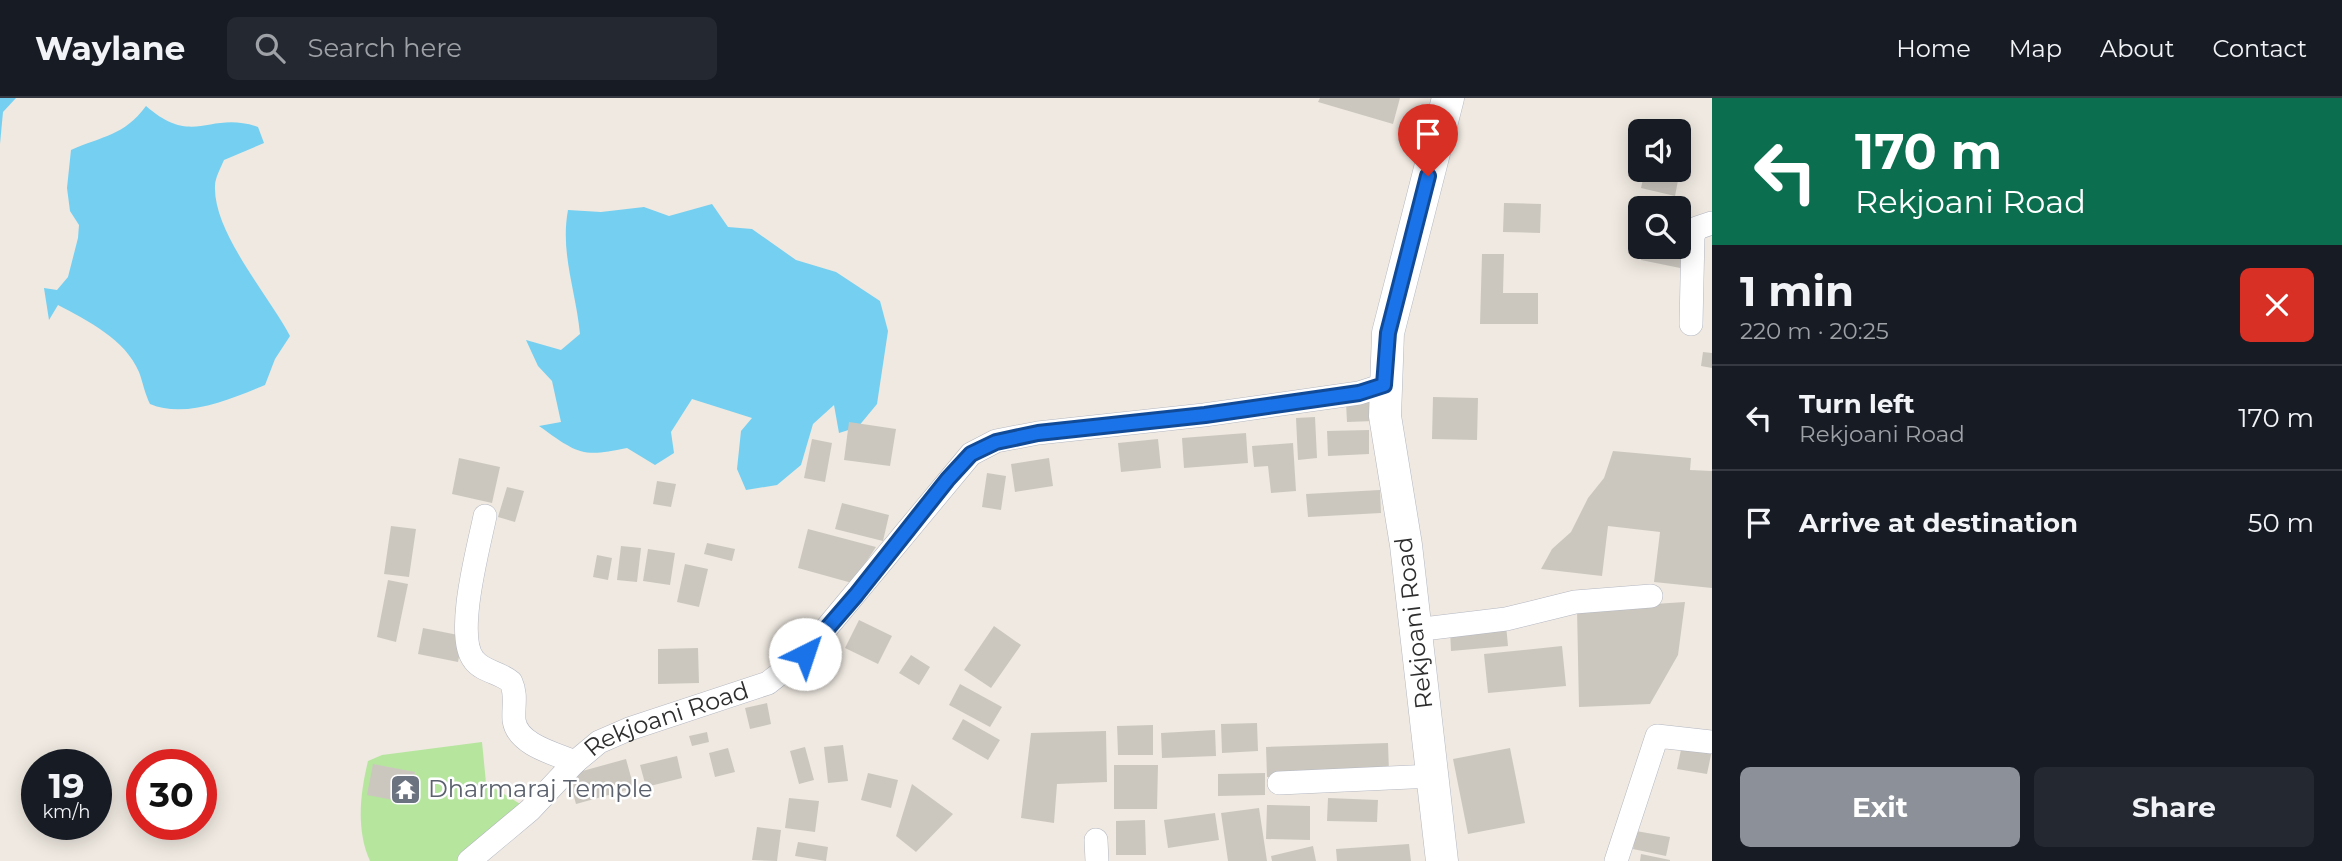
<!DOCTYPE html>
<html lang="en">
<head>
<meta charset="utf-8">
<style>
	:root { --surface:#171b24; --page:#242831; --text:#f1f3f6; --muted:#9ea1a6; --line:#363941; --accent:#8c9099 }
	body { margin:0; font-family:Montserrat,sans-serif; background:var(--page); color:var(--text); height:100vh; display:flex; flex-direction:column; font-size:26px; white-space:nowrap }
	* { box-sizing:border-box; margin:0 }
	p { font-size:23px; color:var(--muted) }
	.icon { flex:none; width:38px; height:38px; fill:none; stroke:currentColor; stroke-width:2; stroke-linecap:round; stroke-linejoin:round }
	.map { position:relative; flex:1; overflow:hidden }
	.panel { display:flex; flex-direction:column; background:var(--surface); width:630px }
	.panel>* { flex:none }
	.banner { background:#0b6e4f; color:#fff; overflow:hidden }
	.tools { position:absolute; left:1628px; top:21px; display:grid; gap:14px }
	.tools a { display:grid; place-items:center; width:63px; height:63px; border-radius:10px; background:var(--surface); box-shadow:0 4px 18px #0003; font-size:35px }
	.speed { position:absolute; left:21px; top:651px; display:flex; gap:14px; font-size:35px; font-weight:700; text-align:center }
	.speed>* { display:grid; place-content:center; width:91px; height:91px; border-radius:50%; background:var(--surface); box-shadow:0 4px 18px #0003; line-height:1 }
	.speed small { font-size:18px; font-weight:400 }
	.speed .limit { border:10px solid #d22; background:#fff; color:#111 }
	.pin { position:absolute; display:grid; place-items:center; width:60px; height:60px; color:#fff; margin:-72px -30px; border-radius:50% 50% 50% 0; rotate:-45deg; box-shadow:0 0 7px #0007 }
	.pin .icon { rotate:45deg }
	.me { position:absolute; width:77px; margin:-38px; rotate:41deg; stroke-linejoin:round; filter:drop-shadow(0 0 5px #0008) }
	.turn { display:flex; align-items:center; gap:24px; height:147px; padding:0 28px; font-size:32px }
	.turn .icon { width:91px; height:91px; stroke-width:2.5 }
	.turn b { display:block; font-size:49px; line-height:60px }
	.round { display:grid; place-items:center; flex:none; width:74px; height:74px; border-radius:10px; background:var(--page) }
	.summary { display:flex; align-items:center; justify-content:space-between; height:119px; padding:0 28px }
	h1 { font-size:42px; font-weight:700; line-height:52px }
	.cta { display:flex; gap:14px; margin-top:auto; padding:14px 28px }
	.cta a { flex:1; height:80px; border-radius:10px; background:var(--accent); color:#fff; font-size:28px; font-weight:700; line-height:80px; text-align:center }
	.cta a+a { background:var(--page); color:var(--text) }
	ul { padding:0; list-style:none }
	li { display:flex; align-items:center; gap:21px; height:105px; padding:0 28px; border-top:2px solid var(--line) }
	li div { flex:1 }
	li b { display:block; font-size:26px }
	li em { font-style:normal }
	header { display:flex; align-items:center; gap:42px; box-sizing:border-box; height:98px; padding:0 35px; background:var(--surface); border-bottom:2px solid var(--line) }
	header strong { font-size:33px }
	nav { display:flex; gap:38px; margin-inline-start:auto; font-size:24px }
	.search { width:490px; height:63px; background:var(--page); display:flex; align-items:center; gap:18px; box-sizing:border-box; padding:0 24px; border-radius:10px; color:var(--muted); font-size:26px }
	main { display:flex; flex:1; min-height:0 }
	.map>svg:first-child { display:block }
	.green { fill:#b6e59e }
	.water { fill:#75cff0 }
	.building { fill:#cbc7bf }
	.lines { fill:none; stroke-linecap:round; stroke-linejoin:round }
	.street-casing { stroke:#b4b7c1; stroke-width:24 }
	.secondary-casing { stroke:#b4b7c1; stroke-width:33 }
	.street { stroke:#fff; stroke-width:23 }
	.secondary { stroke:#fff; stroke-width:32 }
	.route-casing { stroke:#114b97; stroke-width:18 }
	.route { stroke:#1a73e8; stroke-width:12 }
	.labels { text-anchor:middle; stroke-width:5; stroke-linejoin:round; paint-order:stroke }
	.street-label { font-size:24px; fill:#2e2e2e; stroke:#fff }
	.worship-label { font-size:24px; fill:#5b616d; stroke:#fff; text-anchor:start }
</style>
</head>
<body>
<header>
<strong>Waylane</strong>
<div class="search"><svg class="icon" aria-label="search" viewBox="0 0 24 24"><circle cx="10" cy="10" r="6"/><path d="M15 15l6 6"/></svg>Search here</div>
<nav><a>Home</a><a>Map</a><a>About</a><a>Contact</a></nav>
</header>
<main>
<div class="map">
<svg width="1712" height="763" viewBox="0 0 1712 763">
	<rect width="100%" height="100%" fill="#efe9e1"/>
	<path class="green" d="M 482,644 L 486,685 L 530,712 L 469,763 L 370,763 C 356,732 360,696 368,663 L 382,657 Z"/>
	<path class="water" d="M 0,0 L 16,0 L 3,14 L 0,46 Z
		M 146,8 C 194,50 209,12 258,29 L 264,45 L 224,62 C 221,69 215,80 215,88 C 213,134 269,198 290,238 L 275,261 L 265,287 C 231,301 185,321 150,306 C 145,296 143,285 139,274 C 125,241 88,223 58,207 L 49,222 L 44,190 L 57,192 L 68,179 L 78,140 L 79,127 L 70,113 L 67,90 L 71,52 C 102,38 124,38 146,8 Z
		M 712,106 L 728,129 L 752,131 L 796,162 L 836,174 L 880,203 L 888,233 L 877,306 L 858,329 L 839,335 L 834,307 L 813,326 L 801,367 L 777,387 L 746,392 L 737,371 L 741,333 L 752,320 L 692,301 L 671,334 L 674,355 L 655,367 L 627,350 C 581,360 577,355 539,328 L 561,324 L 552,283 L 538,268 L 526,242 L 561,252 L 580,236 C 576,193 560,155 568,112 L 601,114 L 644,109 L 669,118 Z"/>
	<path class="building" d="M 1320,0 L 1400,0 L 1393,26 L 1318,4 Z
		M 1647,23 L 1688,32 L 1682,57 L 1678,56 L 1678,33 L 1644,33 Z
		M 1645,72 L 1680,72 L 1675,98 L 1641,90 Z
		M 1504,105 L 1541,106 L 1540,135 L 1503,134 Z
		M 1678,141 L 1691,144 L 1685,171 L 1641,162 L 1643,149 L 1678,149 Z
		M 1482,156 L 1504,156 L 1503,195 L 1538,195 L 1538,226 L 1480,226 Z
		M 1703,254 L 1712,255 L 1712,270 L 1701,268 Z
		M 1433,299 L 1478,300 L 1477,342 L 1432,341 Z
		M 1373,303 L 1374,323 L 1347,324 L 1346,305 Z
		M 1315,319 L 1317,360 L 1298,362 L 1296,320 Z
		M 849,324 L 896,331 L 890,368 L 844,362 Z
		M 1369,332 L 1369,356 L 1328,358 L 1327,333 Z
		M 1246,335 L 1248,365 L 1184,370 L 1182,340 Z
		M 812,341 L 832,345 L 825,384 L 804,380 Z
		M 1158,341 L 1161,370 L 1121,374 L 1118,345 Z
		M 1293,345 L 1296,393 L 1271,395 L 1268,368 L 1254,369 L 1252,348 Z
		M 1613,353 L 1691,360 L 1690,372 L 1712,373 L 1712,490 L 1654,484 L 1660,434 L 1608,428 L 1602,478 L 1541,471 L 1552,451 L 1571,434 L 1588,400 L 1604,380 Z
		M 459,360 L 500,369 L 492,405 L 452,396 Z
		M 1049,360 L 1053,388 L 1015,394 L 1011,366 Z
		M 987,375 L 1006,378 L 1001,412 L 982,409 Z
		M 657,383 L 676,386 L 671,409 L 653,406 Z
		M 507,389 L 524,393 L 515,424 L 498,419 Z
		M 1380,392 L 1381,415 L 1308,419 L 1306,396 Z
		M 842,405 L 889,417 L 883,443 L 835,431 Z
		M 391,428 L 416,431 L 409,479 L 384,476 Z
		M 808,431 L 876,449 L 852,485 L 798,470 Z
		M 707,445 L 735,451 L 732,463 L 704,456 Z
		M 621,448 L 641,450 L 637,484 L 617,482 Z
		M 648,451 L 675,455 L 670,487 L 643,483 Z
		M 597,457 L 612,460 L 608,482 L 593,479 Z
		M 685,466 L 708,471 L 699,509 L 677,504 Z
		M 388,482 L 408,486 L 396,544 L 377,539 Z
		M 1685,504 L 1678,557 L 1650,606 L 1579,609 L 1577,511 Z
		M 859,522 L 892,538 L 878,566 L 845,550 Z
		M 1506,527 L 1508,548 L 1451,553 L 1450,532 Z
		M 994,528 L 1021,547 L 991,590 L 964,572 Z
		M 423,530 L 463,538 L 458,564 L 418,556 Z
		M 1562,548 L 1566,588 L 1488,595 L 1484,556 Z
		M 698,550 L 699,585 L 658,586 L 658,551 Z
		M 911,557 L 930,569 L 919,587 L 899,575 Z
		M 960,586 L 1002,609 L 990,629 L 949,607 Z
		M 767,605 L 771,626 L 750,631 L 745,610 Z
		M 963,621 L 1000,642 L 988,662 L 952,641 Z
		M 1257,625 L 1258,653 L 1222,655 L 1221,626 Z
		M 1153,627 L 1153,657 L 1118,657 L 1117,628 Z
		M 1215,632 L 1216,658 L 1162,660 L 1161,635 Z
		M 1106,633 L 1107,684 L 1057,686 L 1054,725 L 1021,720 L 1031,635 Z
		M 707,634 L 709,644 L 692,648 L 689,638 Z
		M 1388,645 L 1389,674 L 1267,679 L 1266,649 Z
		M 843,647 L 848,683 L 828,685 L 824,649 Z
		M 1682,647 L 1712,652 L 1707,676 L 1677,671 Z
		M 805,649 L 814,682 L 799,686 L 790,653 Z
		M 728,650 L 735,674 L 715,679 L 709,655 Z
		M 1510,650 L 1525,725 L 1468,736 L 1453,661 Z
		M 677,658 L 682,680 L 646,689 L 640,667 Z
		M 626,661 L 634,690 L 576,706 L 568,677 Z
		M 373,666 L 415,674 L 409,705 L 367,697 Z
		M 1114,667 L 1158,667 L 1157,711 L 1114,711 Z
		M 868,675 L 898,682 L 891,710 L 861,702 Z
		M 1265,675 L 1265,697 L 1218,698 L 1218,676 Z
		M 912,686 L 953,716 L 916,754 L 896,738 Z
		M 789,700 L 819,703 L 815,734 L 785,730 Z
		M 1328,700 L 1378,702 L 1377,724 L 1327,723 Z
		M 1267,707 L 1310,708 L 1310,742 L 1266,741 Z
		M 1259,710 L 1267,763 L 1228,763 L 1221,715 Z
		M 1215,715 L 1219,742 L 1168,750 L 1164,722 Z
		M 1145,722 L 1146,757 L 1116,757 L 1116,723 Z
		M 757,729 L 781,732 L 777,763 L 752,762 Z
		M 1636,733 L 1670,739 L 1666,758 L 1633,751 Z
		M 798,744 L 828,749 L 826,763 L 795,758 Z
		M 1409,746 L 1411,763 L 1337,763 L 1336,751 Z
		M 1313,748 L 1316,763 L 1272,763 L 1271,758 Z
		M 1641,756 L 1670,762 L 1670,763 L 1640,763 Z"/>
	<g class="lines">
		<defs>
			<g id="street">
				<path d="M 1691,226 L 1693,138 L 1697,130 L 1712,125"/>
				<path d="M 485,418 C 479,448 454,538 474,562 C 483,574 500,574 511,584 C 517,597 513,608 514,622 C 517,647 556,656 575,664"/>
				<path d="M 1415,532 L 1506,521 L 1575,504 L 1651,498"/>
				<path d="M 1279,685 L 1433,678"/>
				<path d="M 1096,742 L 1097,763"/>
				<path id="s1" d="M 469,763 L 530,712 L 575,664 L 599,644 L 629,631 L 768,585 L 805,556 L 971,356 L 996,343 L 1038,335 L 1204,317 L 1359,295 L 1384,287"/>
				<path d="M 1616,763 L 1657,638 L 1712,644"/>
			</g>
			<path id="secondary" d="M 1442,763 L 1406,447 L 1385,318 L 1388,235 L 1448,0"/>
		</defs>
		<use href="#street" class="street-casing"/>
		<use href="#secondary" class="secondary-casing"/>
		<use href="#street" class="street"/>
		<use href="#secondary" class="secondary"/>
	</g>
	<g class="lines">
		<defs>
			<path id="route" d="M 805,556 L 856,497 L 948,381 L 971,356 L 996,344 L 1038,335 L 1205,317 L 1359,295 L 1384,287 L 1388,235 L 1428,78"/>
		</defs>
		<use href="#route" class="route-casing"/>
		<use href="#route" class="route"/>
	</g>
	<defs>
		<symbol id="temple-square" viewBox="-11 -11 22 22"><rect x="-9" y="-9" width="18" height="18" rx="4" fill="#6b7280" stroke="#fff"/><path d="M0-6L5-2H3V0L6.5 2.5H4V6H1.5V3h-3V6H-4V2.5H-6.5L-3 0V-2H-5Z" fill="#fff"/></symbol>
	</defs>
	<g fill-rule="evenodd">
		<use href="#temple-square" x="388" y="674" width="35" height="35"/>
	</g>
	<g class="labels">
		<g class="street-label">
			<text transform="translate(1414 525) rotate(-97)" y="8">Rekjoani Road</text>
			<text dy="8" stroke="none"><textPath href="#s1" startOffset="248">Rekjoani Road</textPath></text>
		</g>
		<g class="worship-label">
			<text x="428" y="699">Dharmaraj Temple</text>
		</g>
	</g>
</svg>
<div class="tools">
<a><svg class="icon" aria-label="sound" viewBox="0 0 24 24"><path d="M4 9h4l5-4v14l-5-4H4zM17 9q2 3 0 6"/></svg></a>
<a><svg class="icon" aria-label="search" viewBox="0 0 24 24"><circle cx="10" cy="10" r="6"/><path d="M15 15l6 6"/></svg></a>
</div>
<div class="speed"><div>19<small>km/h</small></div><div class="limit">30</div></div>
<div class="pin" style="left:1428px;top:78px;background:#d93025"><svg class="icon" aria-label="arrive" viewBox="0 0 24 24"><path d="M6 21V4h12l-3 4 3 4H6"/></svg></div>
<svg class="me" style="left:805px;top:556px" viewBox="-20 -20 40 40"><circle r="19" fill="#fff"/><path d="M0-13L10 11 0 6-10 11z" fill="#1a73e8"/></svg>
</div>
<section class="panel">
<div class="banner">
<div class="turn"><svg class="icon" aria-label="left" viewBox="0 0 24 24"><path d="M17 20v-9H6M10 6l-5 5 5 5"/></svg><div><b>170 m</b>Rekjoani Road</div></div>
</div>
<div class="summary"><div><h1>1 min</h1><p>220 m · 20:25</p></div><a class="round" style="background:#d93025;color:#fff"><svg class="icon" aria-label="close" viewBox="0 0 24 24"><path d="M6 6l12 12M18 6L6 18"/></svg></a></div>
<ul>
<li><svg class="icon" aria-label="left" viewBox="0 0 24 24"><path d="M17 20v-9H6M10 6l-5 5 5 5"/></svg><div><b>Turn left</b><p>Rekjoani Road</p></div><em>170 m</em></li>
<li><svg class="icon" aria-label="arrive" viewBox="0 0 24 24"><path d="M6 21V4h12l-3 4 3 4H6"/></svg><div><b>Arrive at destination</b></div><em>50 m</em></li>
</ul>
<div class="cta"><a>Exit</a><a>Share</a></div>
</section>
</main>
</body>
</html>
